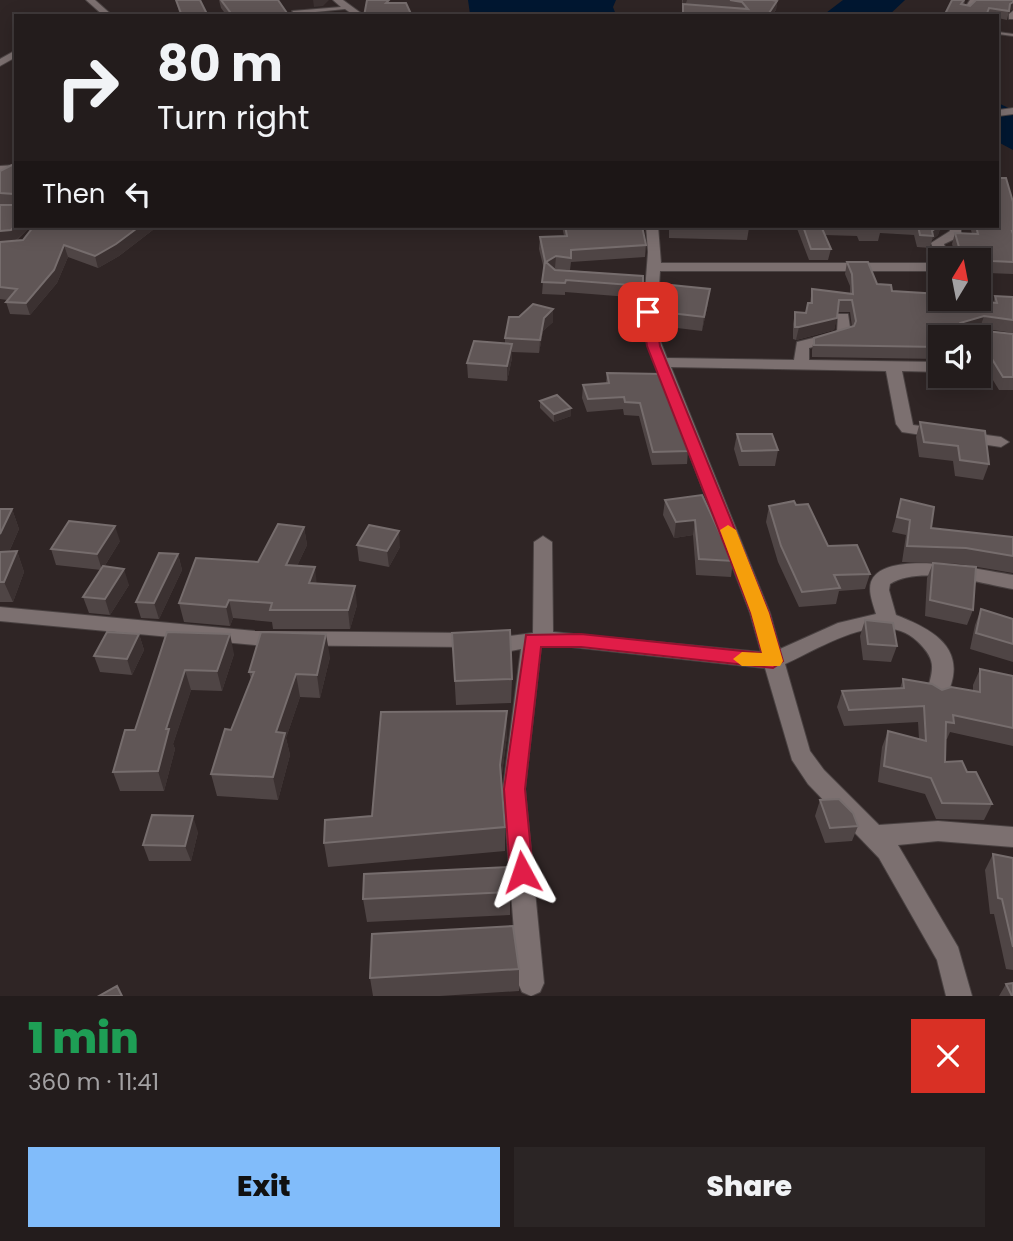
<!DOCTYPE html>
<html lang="en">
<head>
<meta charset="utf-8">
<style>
	:root { --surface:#231c1c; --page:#2b2525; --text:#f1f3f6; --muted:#a3a1a3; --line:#403a3b; --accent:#81bcfa }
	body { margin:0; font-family:Poppins,sans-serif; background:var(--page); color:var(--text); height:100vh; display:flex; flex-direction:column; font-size:26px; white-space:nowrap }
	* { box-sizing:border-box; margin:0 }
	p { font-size:23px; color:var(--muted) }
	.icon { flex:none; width:38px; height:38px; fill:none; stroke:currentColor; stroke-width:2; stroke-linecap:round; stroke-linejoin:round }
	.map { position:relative; height:996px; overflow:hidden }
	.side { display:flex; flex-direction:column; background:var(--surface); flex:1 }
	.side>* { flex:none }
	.hud { position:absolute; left:14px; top:14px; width:985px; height:214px; border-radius:0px; box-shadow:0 4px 18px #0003,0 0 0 2px var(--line); background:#231c1c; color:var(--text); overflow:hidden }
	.needle { width:46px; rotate:10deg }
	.tools { position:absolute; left:928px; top:248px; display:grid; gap:14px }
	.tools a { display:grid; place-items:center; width:63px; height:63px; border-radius:0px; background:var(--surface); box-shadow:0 4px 18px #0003,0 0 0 2px var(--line); font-size:35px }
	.pin { position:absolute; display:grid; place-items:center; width:60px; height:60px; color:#fff; margin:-30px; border-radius:14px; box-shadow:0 4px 10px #0006 }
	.me { position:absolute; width:77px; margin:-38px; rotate:355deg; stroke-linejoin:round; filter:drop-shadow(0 0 5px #0008) }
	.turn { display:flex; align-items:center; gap:24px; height:147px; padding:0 28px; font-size:32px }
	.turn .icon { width:91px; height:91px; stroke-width:2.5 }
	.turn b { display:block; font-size:49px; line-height:60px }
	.then { display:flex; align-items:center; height:66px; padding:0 28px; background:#0003; gap:14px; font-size:26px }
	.round { display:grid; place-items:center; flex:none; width:74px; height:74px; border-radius:0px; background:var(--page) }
	.headline { display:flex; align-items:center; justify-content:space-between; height:119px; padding:0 28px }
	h1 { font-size:42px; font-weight:800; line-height:52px; color:#1e9e55 }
	.button { display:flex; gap:14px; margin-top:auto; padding:14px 28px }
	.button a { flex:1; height:80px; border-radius:0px; background:var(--accent); color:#111; font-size:28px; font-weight:800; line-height:80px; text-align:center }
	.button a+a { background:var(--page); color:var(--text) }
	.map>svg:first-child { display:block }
	.water { fill:#001731 }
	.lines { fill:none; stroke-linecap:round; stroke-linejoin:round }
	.service-casing { stroke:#4a4242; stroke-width:2 }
	.minor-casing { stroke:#4a4242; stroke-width:2 }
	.service { fill:#7c7070; fill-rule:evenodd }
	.minor { fill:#7c7070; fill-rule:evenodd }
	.wall { fill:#4f4545 }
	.shaded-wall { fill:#3b3131 }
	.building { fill:#605656; stroke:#766d6d; stroke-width:2 }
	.route { fill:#e11d48; stroke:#92132f; stroke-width:2 }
	.slow { fill:#f59e0b }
</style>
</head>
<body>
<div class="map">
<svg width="1013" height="996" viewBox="0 0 1013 996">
	<rect width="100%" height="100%" fill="#2f2525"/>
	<path class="water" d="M 468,0 L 616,0 L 613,7 L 616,15 L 475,16 L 470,14 Z
		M 843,0 L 905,0 L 888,16 L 822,16 Z
		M 998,103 L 1013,110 L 1013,150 L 998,142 Z"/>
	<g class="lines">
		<defs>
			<path id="service" d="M 998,32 L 1013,34 L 1013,36 L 998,34 Z"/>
			<path id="minor" d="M 86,0 L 95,0 L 113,16 L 104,16 Z
				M 333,0 L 343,0 L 365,16 L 355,16 L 345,9 L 296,14 L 292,11 L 341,7 Z
				M 970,0 L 978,0 L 968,12 L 962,12 Z
				M 1013,11 L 1013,19 L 1009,19 L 1009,14 Z
				M 16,50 L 16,57 L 0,66 L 0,59 Z
				M 1013,108 L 1013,114 L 998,116 L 998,110 Z
				M 16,165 L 16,171 L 0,172 L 0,166 Z
				M 646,226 L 658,226 L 661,263 L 939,263 L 931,243 L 950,231 L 949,226 L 961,226 L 961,236 L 944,244 L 950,261 L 940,261 L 940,271 L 660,271 L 656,330 L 667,358 L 794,360 L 797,342 L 837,332 L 838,314 L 848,314 L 851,334 L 849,337 L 809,348 L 809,360 L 940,362 L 940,372 L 902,371 L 913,425 L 1001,437 L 1009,442 L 1001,447 L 902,432 L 896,424 L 886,371 L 671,367 L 770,613 L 780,649 L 838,623 L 876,614 C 873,604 868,592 871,582 C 884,547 986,571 1013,575 L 1013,589 C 979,583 920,565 890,584 L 889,590 L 896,615 C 937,631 971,651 944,701 L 937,703 L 930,701 L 926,695 C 933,669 938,661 917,641 C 881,607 821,648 785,664 L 810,751 L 824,770 L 879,825 L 938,821 L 1013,827 L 1013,847 L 938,841 L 898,845 L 958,947 L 972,996 L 946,996 L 937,960 L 879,858 L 808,784 L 792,760 L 765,668 L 562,646 L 541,647 L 525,789 L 544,983 L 540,992 L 531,996 L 522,992 L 518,983 L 503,789 L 521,649 L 495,654 L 468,647 L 255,645 L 0,621 L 0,607 L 255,631 L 468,633 L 495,638 L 533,633 L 534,542 L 543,536 L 552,542 L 553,632 L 761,652 L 750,613 L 642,330 L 648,252 Z"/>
		</defs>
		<use href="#service" class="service-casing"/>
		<use href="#minor" class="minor-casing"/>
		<use href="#service" class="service"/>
		<use href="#minor" class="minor"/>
	</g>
	<path class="wall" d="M 176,0 L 208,16 L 180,16 Z
		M 219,0 L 278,0 L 289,16 L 227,16 L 221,8 Z
		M 682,0 L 772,0 L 777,1 L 776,10 L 771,16 L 682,16 Z
		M 952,0 L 965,0 L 964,5 L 970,6 L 1013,0 L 1013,9 L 1009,11 L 1007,20 L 998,18 L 998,16 L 944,16 Z
		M 14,164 L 31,226 L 16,241 L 23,240 L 34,226 L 158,226 L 119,256 L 98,268 L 68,257 L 57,283 L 30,315 L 10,314 L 6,302 L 7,300 L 0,299 L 0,171 Z
		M 1013,202 L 1013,274 L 988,273 L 984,261 L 956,259 L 952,244 L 955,233 L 972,234 L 970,226 L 998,226 Z
		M 562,226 L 642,226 L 646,245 L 645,257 L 571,262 L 570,270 L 554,269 L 643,276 L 642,298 L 565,292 L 565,295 L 542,294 L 544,269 L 539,249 L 540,237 L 564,236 Z
		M 669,226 L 749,226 L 749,228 L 747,240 L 669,238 Z
		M 796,226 L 941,226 L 938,235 L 932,240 L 930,248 L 917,247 L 914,235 L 880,233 L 878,241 L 859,241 L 857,236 L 825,235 L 831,249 L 828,260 L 809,260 Z
		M 847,262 L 877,284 L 892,291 L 940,299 L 993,303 L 995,296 L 1013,297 L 1013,333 L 980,328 L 976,330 L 1013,334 L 1013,390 L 999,390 L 988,372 L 978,370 L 978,338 L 940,338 L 940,359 L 812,357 L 812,350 L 814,338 L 852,327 L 850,312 L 838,312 L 834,330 L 796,340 L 793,339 L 793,324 L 795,312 L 806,313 L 810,303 L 812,289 L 850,294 L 850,286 L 845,274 Z
		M 671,285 L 708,303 L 702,331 L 669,327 L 669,299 Z
		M 553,309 L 553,322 L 543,331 L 539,353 L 512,352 L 512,358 L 507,381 L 468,378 L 467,363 L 505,343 L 505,338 L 519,317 Z
		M 607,373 L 662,374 L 688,451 L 687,464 L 652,465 L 639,416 L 624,415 L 623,409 L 587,412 L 582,398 L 583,385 L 606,383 Z
		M 540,401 L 571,416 L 554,422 L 540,408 Z
		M 920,422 L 989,464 L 983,480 L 955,476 L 953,461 L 919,457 L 916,437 Z
		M 737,434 L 778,450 L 775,466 L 739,466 L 734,449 Z
		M 702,495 L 733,561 L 731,577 L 696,575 L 693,535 L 674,538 L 663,515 L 665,500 Z
		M 901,499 L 931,528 L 1013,537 L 1013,573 L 960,564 L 937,563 L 973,610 L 967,625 L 925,616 L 927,578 L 933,563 L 902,562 L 906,535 L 892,532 Z
		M 796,505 L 828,546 L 870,574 L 865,589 L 839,591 L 836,604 L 799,607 L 778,562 L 766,522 L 769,506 Z
		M 0,509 L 12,509 L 19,529 L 9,552 L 17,551 L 24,572 L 13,602 L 0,602 Z
		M 304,527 L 307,545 L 297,566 L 317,584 L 357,605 L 350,629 L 273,629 L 272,622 L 233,618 L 230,626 L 184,622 L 179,603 L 258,562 Z
		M 120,541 L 104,567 L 129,585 L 110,615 L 89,613 L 83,597 L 101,570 L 56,565 L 51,549 Z
		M 357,545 L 400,547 L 389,567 L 359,561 Z
		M 178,554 L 182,570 L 159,619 L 141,618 L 136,602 Z
		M 981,609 L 1013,619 L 1013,662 L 970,649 L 975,625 Z
		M 865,620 L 897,646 L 891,662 L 863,660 L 860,636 Z
		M 167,632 L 234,654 L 222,691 L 191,690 L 173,744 L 175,749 L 164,791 L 120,791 L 113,772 L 135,730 Z
		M 452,633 L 512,679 L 511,703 L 456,705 Z
		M 139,634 L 144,650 L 132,675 L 100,672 L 94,656 Z
		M 330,657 L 320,698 L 300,697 L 286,738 L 290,755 L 278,800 L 217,796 L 211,774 L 231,730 L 251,679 L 249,672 Z
		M 980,669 L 1013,676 L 1013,746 L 950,732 L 947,739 L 946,739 L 945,762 L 967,772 L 992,804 L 984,820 L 936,819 L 925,794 L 878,782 L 882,747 L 888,731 L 919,739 L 918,722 L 844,726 L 837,707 L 842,691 L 900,688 L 903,679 L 942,690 L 973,691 L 973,685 Z
		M 507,711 L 507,735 L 501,781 L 505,827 L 505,851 L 328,867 L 324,843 L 372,816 Z
		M 820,800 L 858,826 L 852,841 L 825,843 L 815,816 Z
		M 198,832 L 191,861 L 149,861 L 143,845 Z
		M 993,854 L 1013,858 L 1013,970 L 1006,969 L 994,914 L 990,914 L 985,870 Z
		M 510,892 L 510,915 L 367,922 L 363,899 Z
		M 519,969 L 519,991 L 440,996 L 373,996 L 370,978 Z
		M 1006,984 L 1013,996 L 999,996 Z"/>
	<path class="shaded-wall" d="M 313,0 L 329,0 L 323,6 L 314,7 Z
		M 683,0 L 687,0 L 686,3 L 682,8 Z
		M 777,1 L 776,10 L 771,16 L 767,16 Z
		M 1013,2 L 1013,9 L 1007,12 L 1010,4 Z
		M 16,226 L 31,226 L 15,241 L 0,243 L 0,231 Z
		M 140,226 L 158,226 L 119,256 L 98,268 L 95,256 Z
		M 938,226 L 941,226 L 938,235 L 932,240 L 933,236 L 932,231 Z
		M 64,245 L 68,257 L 57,283 L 30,315 L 26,303 Z
		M 556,256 L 555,268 L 546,274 L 546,262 Z
		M 710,289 L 708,303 L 702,331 L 704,317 Z
		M 553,309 L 553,322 L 543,331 L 539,353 L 540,340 L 544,318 Z
		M 984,316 L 980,328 L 956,335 L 960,323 Z
		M 837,318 L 834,330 L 796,340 L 799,327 Z
		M 512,344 L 512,358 L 507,381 L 507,366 Z
		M 571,408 L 571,416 L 554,422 L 554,414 Z
		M 12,509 L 19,529 L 0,572 L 0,534 Z
		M 695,520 L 693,535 L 674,538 L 676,522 Z
		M 115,526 L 120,541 L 102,570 L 97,554 Z
		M 304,527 L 307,545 L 289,583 L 286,565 Z
		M 399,531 L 400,547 L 389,567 L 387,551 Z
		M 17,551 L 24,572 L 13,602 L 4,582 Z
		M 178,554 L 182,570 L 159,619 L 154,603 Z
		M 315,567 L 317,586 L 309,583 Z
		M 124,569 L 129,585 L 110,615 L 105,599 Z
		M 355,586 L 357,605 L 350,629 L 348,610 Z
		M 229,600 L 233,618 L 230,626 L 226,607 Z
		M 139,634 L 144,650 L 132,675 L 127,659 Z
		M 230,634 L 234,654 L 222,691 L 217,671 Z
		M 326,634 L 330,657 L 320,698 L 317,675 Z
		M 185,670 L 191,690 L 173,744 L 175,749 L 164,791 L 158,771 L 166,729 Z
		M 296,674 L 300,697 L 286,738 L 290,755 L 278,800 L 273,777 L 276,732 Z
		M 507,711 L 507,735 L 500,789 L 500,765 Z
		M 193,816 L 198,832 L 191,861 L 185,846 Z"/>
	<path class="building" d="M 176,0 L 200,0 L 208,16 L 182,16 Z
		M 221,0 L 278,0 L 289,16 L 233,16 Z
		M 367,0 L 389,0 L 386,3 L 406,3 L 412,16 L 364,16 Z
		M 730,0 L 772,0 L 777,1 L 767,16 L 683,16 L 683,4 L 748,9 L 742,2 Z
		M 952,0 L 964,0 L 961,4 L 970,6 L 976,0 L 1013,0 L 1013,2 L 1010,4 L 1009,11 L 989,8 L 986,16 L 944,16 Z
		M 16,158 L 16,225 L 11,230 L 0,231 L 0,205 L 14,205 L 14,194 L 0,193 L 0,171 L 14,164 Z
		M 998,178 L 1006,178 L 1013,202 L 1013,231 L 1012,231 L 1013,234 L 1013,262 L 992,261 L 988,249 L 959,247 L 955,233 L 978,234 L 976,226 L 998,226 Z
		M 34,226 L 140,226 L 116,244 L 95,256 L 64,245 L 54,270 L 26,303 L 6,302 L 17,289 L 0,287 L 0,242 L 23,240 Z
		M 565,226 L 642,226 L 646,245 L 571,250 L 571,258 L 556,256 L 546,262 L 555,270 L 643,276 L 643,286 L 566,280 L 565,283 L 542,282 L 545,261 L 540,237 L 567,236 Z
		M 670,226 L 749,226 L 749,228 L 670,227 Z
		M 803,226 L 821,226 L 831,249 L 811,249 Z
		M 860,226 L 879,226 L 880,229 L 862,229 Z
		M 918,226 L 938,226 L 932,231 L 933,236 L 920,235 Z
		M 847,262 L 868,262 L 877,284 L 891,285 L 892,291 L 940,294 L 940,299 L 997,303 L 995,296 L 1013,297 L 1013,320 L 984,316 L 960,323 L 959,328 L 1013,334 L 1013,377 L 1003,377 L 992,359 L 978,357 L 978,338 L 940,338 L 940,347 L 814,345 L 814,338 L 854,326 L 856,321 L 852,300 L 839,300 L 837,318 L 799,327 L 795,327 L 795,312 L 806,313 L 808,303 L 812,303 L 812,289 L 853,294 L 852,274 Z
		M 671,285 L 710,289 L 704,317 L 671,313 Z
		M 533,304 L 553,309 L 544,318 L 540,340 L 505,338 L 509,317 L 519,317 Z
		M 474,341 L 512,344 L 507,366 L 467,363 Z
		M 607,373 L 662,374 L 686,435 L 688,451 L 653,452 L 640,403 L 625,402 L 624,397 L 588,399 L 583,385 L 609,383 Z
		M 557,395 L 571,408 L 554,414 L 540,401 Z
		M 920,422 L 985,431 L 989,464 L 960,460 L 958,446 L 924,442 Z
		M 737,434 L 772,434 L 778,450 L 742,451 Z
		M 702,495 L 722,538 L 727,538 L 733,561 L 699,559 L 695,520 L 676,522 L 665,500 Z
		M 901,499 L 934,507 L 931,528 L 1013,537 L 1013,556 L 966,548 L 907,546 L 910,520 L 897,517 Z
		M 794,501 L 796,505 L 808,504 L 828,546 L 857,545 L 870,574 L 834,575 L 840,588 L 802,592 L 781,546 L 769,506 Z
		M 0,509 L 12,509 L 0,534 Z
		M 69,521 L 115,526 L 97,554 L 51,549 Z
		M 278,524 L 304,527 L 286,565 L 315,567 L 309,583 L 355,586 L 348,610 L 270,610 L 272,603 L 229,600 L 226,607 L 179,603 L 196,558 L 258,562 Z
		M 369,525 L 399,531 L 387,551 L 357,545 Z
		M 17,551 L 4,582 L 0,582 L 0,552 Z
		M 159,553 L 178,554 L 154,603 L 136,602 Z
		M 933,563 L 976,567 L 973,610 L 930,600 Z
		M 103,566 L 124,569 L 105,599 L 83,597 Z
		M 981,609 L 1013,619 L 1013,644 L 976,633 Z
		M 865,620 L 893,623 L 897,646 L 868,644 Z
		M 510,630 L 512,679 L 455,681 L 452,633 Z
		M 107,632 L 139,634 L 127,659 L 94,656 Z
		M 167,632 L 230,634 L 217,671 L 185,670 L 166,729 L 169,729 L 158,771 L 113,772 L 125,730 L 135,730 Z
		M 261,632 L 326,634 L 317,675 L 296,674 L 276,732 L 285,733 L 273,777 L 211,774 L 225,729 L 231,730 L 254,672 L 249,672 Z
		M 980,669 L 1013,676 L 1013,728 L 953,715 L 954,723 L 946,722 L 945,762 L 962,761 L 967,772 L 976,772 L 992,804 L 942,803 L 931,778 L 884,766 L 888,731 L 926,741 L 924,706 L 849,710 L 842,691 L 904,688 L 903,679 L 932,684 L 942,690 L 951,687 L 980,692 Z
		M 507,711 L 500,765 L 505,827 L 324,843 L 325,820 L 372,816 L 381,712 Z
		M 839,799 L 853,813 L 858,826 L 830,828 L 820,800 Z
		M 152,815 L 193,816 L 185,846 L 143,845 Z
		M 993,854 L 1013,858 L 1013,947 L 1002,899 L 998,898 Z
		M 508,867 L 510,892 L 363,899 L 364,874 Z
		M 513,926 L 519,969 L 370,978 L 372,934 Z
		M 1013,983 L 1013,996 L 1012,996 L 1006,984 Z
		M 117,986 L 122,996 L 99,996 Z"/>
	<path class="route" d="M 648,308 L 655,312 L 660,346 L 769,613 L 783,661 L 773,668 L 581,647 L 541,647 L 525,789 L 533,872 L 529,879 L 522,882 L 514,879 L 510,872 L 504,789 L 526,635 L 581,634 L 762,653 L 751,613 L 647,346 L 642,312 Z"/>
	<path class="slow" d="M 728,525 L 736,530 L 769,613 L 783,661 L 780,666 L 742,666 L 733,659 L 742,652 L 762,653 L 751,613 L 720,530 Z"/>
</svg>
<div class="tools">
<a><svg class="needle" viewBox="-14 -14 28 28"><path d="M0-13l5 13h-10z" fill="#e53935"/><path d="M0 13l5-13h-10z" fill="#a3a1a3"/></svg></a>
<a><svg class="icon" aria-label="sound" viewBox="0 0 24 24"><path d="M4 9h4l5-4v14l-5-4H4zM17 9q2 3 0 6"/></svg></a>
</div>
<div class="pin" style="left:648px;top:312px;background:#d93025"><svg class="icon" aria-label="arrive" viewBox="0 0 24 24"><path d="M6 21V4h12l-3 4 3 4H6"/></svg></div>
<svg class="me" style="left:522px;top:872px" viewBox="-20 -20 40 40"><path d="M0-17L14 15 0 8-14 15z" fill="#e11d48" stroke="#fff" stroke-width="4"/></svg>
<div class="hud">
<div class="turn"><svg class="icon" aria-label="right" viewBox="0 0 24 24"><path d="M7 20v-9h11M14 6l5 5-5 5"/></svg><div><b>80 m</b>Turn right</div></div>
<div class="then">Then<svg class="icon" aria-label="left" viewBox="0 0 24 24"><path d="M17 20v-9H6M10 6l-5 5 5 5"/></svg></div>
</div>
</div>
<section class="side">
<div class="headline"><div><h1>1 min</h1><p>360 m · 11:41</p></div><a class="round" style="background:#d93025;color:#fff"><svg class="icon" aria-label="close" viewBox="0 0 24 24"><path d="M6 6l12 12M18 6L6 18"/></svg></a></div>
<div class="button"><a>Exit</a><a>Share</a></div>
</section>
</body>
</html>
